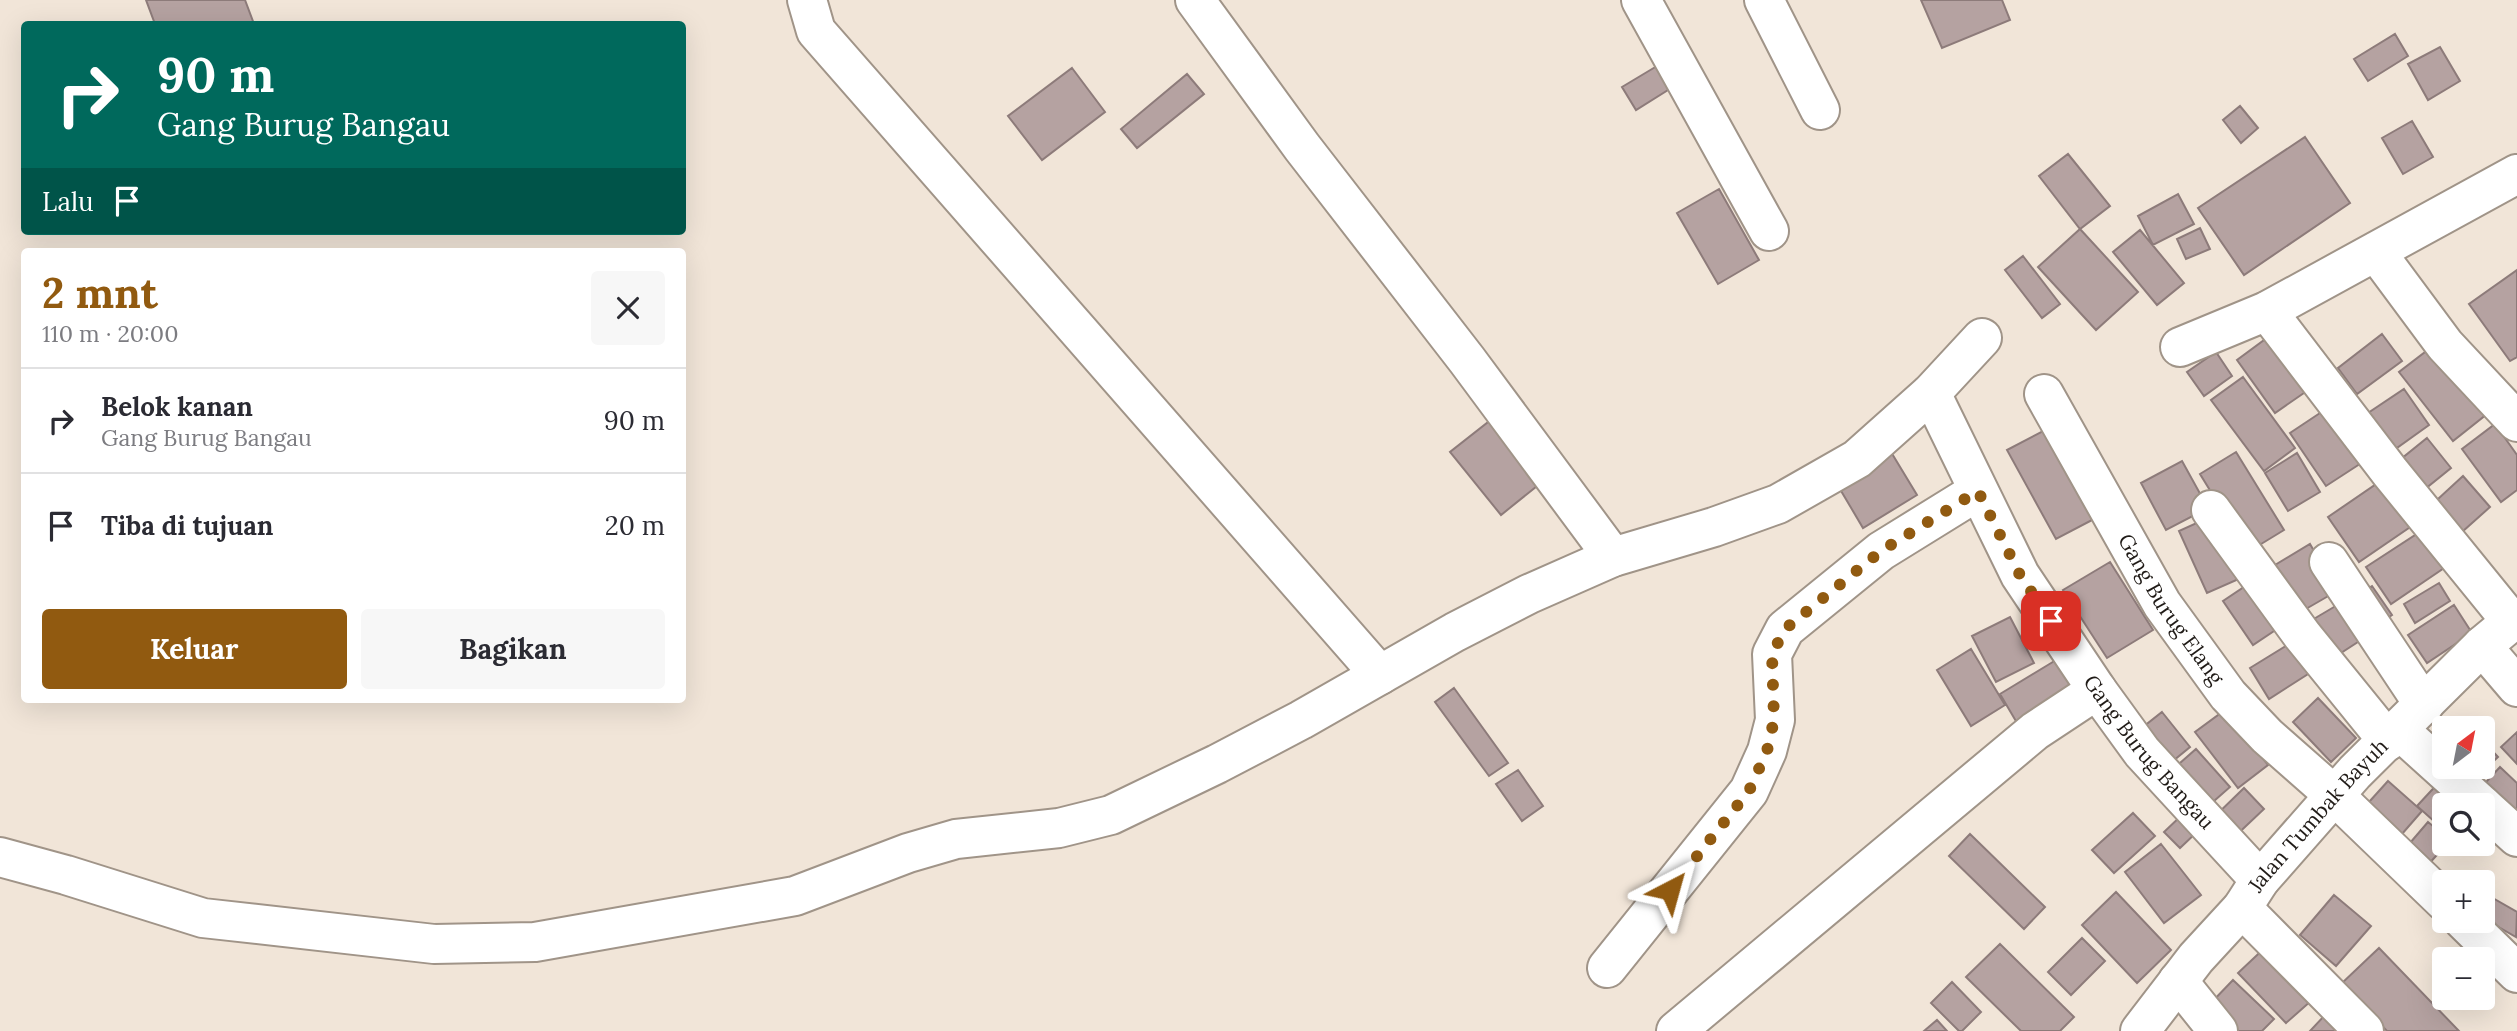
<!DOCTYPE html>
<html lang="id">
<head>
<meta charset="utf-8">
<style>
	:root { --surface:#fff; --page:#f7f7f7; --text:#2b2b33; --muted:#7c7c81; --line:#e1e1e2; --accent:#915a10 }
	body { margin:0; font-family:Lora,serif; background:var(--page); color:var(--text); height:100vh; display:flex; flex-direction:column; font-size:26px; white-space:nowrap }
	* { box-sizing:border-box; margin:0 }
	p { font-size:23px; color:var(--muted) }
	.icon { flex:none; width:38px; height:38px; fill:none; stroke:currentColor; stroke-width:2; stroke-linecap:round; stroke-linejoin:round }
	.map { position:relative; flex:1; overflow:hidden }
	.panel { position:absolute; left:21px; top:248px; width:665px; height:455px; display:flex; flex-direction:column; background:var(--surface); border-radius:7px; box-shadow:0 7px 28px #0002 }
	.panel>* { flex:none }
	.guide { position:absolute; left:21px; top:21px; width:665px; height:214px; border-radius:7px; box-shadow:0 7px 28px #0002; background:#00695c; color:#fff; overflow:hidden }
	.needle { width:46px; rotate:32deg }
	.buttons { position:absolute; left:2432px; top:716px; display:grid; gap:14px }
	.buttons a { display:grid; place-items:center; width:63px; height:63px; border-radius:7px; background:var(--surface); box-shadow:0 7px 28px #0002; font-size:35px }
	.pin { position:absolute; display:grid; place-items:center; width:60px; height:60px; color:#fff; margin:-30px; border-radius:14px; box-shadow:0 4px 10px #0006 }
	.me { position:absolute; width:77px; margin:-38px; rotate:39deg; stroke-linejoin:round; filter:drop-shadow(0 0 5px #0008) }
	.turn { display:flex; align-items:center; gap:24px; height:147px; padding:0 21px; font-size:32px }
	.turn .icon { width:91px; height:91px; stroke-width:2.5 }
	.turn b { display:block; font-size:49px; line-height:60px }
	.then { display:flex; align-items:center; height:66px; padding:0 21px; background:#0003; gap:14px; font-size:26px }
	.round { display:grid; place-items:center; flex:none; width:74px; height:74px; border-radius:7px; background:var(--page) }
	.headline { display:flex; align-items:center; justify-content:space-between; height:119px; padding:0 21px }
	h1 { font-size:42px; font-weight:700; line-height:52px; color:var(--accent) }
	.button { display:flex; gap:14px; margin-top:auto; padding:14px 21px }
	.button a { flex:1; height:80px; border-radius:7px; background:var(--accent); color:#fff; font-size:28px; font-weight:700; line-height:80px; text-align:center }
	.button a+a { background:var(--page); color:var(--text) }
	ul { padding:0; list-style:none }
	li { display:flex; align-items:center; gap:21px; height:105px; padding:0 21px; border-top:2px solid var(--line) }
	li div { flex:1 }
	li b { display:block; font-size:26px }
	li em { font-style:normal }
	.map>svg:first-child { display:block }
	.building { fill:#b5a2a1; stroke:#8d7b7a; stroke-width:2 }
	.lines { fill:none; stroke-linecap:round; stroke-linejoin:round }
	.minor-casing { stroke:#a09488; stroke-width:42 }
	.tertiary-casing { stroke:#a09488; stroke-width:42 }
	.minor { stroke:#fff; stroke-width:38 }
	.tertiary { stroke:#fff; stroke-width:38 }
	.route { stroke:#915a10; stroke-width:12; stroke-dasharray:0 21.6 }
	.labels { text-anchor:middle; stroke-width:7; stroke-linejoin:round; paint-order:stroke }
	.street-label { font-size:21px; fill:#201b17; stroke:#f1e5d8 }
</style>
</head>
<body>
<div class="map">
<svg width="2517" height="1031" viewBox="0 0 2517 1031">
	<rect width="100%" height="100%" fill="#f1e5d8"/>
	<path class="building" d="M 146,0 L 245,0 L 254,24 L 155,24 Z
		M 1921,0 L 2002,0 L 2010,20 L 1942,48 Z
		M 2395,34 L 2408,56 L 2368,81 L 2354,59 Z
		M 2440,47 L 2460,81 L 2428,100 L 2408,64 Z
		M 1662,63 L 1676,85 L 1636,110 L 1622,87 Z
		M 1072,68 L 1105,112 L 1042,160 L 1008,116 Z
		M 1187,74 L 1204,94 L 1137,148 L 1121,129 Z
		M 2240,106 L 2258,128 L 2241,143 L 2223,120 Z
		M 2412,121 L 2433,157 L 2403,174 L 2382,138 Z
		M 2305,137 L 2350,203 L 2244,275 L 2198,208 Z
		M 2068,154 L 2110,206 L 2080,229 L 2039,176 Z
		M 1719,189 L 1759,260 L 1718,284 L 1677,213 Z
		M 2178,194 L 2194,224 L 2153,245 L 2138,216 Z
		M 2200,228 L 2210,249 L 2186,259 L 2177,239 Z
		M 2080,229 L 2138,292 L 2096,330 L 2038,267 Z
		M 2140,230 L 2184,283 L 2157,305 L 2113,252 Z
		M 2023,256 L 2060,304 L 2042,318 L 2005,270 Z
		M 2517,270 L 2517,357 L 2510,361 L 2469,304 Z
		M 2275,332 L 2314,386 L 2275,413 L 2237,360 Z
		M 2382,334 L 2402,361 L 2357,394 L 2338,368 Z
		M 2433,346 L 2487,414 L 2453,441 L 2399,372 Z
		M 2216,352 L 2232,376 L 2204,396 L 2187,372 Z
		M 2243,377 L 2295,448 L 2264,471 L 2211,400 Z
		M 2404,389 L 2429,425 L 2394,450 L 2368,413 Z
		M 2332,405 L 2369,458 L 2326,486 L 2290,433 Z
		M 1492,419 L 1542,482 L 1501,515 L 1450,452 Z
		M 2495,424 L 2517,455 L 2517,490 L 2501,502 L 2462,449 Z
		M 2045,430 L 2094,519 L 2056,539 L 2007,450 Z
		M 2427,438 L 2451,468 L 2425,489 L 2401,459 Z
		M 1891,452 L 1917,495 L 1863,528 L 1837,484 Z
		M 2236,452 L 2284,530 L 2248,552 L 2200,474 Z
		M 2297,453 L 2320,492 L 2288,511 L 2265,473 Z
		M 2182,461 L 2208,508 L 2166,530 L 2141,483 Z
		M 2388,476 L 2419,521 L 2359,562 L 2328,517 Z
		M 2463,476 L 2490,507 L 2453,540 L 2426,510 Z
		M 2212,516 L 2241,578 L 2207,593 L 2179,531 Z
		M 2426,528 L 2450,564 L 2391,604 L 2366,567 Z
		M 2310,544 L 2337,591 L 2292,617 L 2265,571 Z
		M 2110,562 L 2153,630 L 2107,658 L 2063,590 Z
		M 2253,581 L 2283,625 L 2253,645 L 2223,601 Z
		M 2439,583 L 2450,601 L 2415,623 L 2404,604 Z
		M 2372,586 L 2392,615 L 2376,626 L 2356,596 Z
		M 2339,604 L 2361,640 L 2330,660 L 2307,623 Z
		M 2454,605 L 2472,633 L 2427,663 L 2408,635 Z
		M 2010,617 L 2034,663 L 1996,682 L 1972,636 Z
		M 2297,639 L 2316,669 L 2269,699 L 2250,668 Z
		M 1971,649 L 2005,705 L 1971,726 L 1937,670 Z
		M 2061,657 L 2082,691 L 2020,728 L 2000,694 Z
		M 1454,688 L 1508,763 L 1489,776 L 1435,702 Z
		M 2318,698 L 2356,738 L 2331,762 L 2293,722 Z
		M 2225,710 L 2268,765 L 2238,788 L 2195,732 Z
		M 2162,712 L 2190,747 L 2162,770 L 2133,735 Z
		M 2517,732 L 2517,764 L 2501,747 Z
		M 2483,741 L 2498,757 L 2469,784 L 2453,766 L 2483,766 Z
		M 2196,749 L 2230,787 L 2206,808 L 2172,770 Z
		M 2500,767 L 2517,783 L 2517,808 L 2506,820 L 2476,793 Z
		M 1518,770 L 1543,806 L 1522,821 L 1496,784 Z
		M 2443,778 L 2473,805 L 2445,805 L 2445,831 L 2417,806 Z
		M 2388,781 L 2422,811 L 2395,842 L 2360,812 Z
		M 2244,788 L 2264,809 L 2229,842 L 2209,822 Z
		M 2133,813 L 2155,836 L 2114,873 L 2092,850 Z
		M 2183,814 L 2198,831 L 2180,848 L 2164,832 Z
		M 2428,822 L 2445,836 L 2445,844 L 2447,844 L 2425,868 L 2404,850 Z
		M 1970,834 L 2045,907 L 2024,929 L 1949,856 Z
		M 2161,844 L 2201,895 L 2164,923 L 2125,872 Z
		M 2116,892 L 2171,950 L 2137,983 L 2082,925 Z
		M 2484,893 L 2517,912 L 2516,937 L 2483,918 Z
		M 2334,895 L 2371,926 L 2336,966 L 2300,935 Z
		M 2082,938 L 2105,961 L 2071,995 L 2048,972 Z
		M 2271,942 L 2320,993 L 2286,1023 L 2238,973 Z
		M 2000,944 L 2074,1017 L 2060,1031 L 2021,1031 L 1966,977 Z
		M 2379,948 L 2459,1031 L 2387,1031 L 2341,984 Z
		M 2233,980 L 2274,1019 L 2262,1031 L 2236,1031 L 2209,1005 Z
		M 1952,982 L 1981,1012 L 1962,1031 L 1959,1031 L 1931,1003 Z
		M 2326,1014 L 2346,1031 L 2310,1031 Z
		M 1937,1020 L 1947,1031 L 1924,1031 Z"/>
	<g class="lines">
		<defs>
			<g id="minor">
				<path d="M 807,0 L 816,31 L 1380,675"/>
				<path d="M 1195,0 L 1302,147 L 1467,360 L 1613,557"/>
				<path d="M 1641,0 L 1769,231"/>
				<path d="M 1764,0 L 1820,110"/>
				<path d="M 2376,252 L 2445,345 L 2517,422"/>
				<path d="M 2267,311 L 2390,472 L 2511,621"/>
				<path d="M 2180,347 L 2267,311 L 2517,174"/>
				<path id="s1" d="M 1931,393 L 2020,575 L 2097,690 L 2142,752 L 2260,880"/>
				<path id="s2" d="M 2044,394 L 2162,604 L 2228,695 L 2267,736 L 2334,795 L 2445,902"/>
				<path d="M 2211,510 L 2302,635 L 2388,741"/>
				<path d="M 2329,562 L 2424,705"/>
				<path d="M 2482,646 L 2517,687"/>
				<path d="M 2399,730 L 2482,805"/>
				<path d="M 2483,806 L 2517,837"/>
				<path d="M 0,857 L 66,875 L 203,918 L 434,944 L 535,942 L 795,896 L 908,853 L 956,839 L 1059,828 L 1111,815 L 1217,764 L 1301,720 L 1455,632 L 1529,594 L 1613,557 L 1714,527 L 1778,504 L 1857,459 L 1931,393 L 1982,338"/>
				<path d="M 2242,908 L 2364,1031"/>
				<path d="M 2463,920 L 2517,973"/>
				<path d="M 1607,968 L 1749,791 L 1767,751 L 1775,720 L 1772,654 L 1785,629 L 1881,551 L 1978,491"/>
				<path d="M 2178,981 L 2218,1031"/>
				<path d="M 1676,1031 L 2035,731 L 2097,690"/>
			</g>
			<g id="tertiary">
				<path id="s3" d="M 2140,1031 L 2196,958 L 2242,908 L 2260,880 L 2355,772 L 2482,646 L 2517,617"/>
			</g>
		</defs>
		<use href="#minor" class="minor-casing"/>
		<use href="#tertiary" class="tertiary-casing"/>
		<use href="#minor" class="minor"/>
		<use href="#tertiary" class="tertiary"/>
	</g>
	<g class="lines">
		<path class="route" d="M 1670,890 L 1749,791 L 1767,751 L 1774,720 L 1772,654 L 1785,629 L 1881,551 L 1978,491 L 2020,575 L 2051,621"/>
	</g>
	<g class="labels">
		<g class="street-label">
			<text dy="7" stroke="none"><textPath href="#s2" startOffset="250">Gang Burug Elang</textPath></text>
			<text dy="7" stroke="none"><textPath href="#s1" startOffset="422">Gang Burug Bangau</textPath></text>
			<text dy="7" stroke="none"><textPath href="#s3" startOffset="280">Jalan Tumbak Bayuh</textPath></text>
		</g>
	</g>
</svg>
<div class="buttons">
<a><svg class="needle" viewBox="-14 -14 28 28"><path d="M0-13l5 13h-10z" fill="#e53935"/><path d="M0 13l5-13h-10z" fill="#7c7c81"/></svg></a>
<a><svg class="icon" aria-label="search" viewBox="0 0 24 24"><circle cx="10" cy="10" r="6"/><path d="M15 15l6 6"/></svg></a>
<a>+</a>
<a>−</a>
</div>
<div class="pin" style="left:2051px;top:621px;background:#d93025"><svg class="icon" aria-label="arrive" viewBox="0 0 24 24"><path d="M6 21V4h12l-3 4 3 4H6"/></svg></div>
<svg class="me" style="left:1670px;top:890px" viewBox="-20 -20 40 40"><path d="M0-17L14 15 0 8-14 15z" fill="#915a10" stroke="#fff" stroke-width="4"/></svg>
<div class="guide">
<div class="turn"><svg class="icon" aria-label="right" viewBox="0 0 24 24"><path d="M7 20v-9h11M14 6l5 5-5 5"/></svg><div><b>90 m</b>Gang Burug Bangau</div></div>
<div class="then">Lalu<svg class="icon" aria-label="arrive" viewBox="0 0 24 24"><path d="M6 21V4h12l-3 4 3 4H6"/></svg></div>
</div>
<section class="panel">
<div class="headline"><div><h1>2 mnt</h1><p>110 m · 20:00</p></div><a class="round"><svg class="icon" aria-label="close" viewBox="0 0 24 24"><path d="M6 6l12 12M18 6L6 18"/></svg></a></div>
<ul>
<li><svg class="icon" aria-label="right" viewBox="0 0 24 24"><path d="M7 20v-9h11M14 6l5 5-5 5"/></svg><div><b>Belok kanan</b><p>Gang Burug Bangau</p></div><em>90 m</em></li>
<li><svg class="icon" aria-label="arrive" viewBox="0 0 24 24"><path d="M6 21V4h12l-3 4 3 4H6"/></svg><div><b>Tiba di tujuan</b></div><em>20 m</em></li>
</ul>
<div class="button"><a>Keluar</a><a>Bagikan</a></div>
</section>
</div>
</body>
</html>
